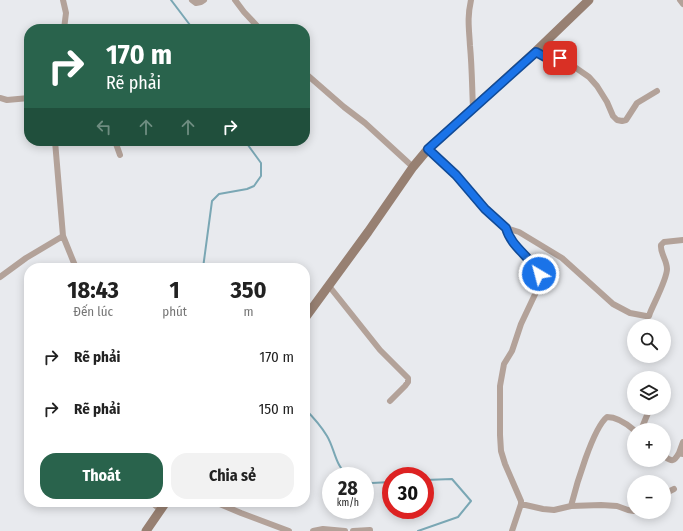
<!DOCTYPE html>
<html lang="vi">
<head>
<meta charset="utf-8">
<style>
	:root { --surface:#fff; --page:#f2f2f2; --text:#222; --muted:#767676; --accent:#29634c }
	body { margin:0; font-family:"Fira Sans Condensed",sans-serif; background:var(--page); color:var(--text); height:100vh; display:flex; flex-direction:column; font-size:15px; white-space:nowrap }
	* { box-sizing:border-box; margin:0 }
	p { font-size:13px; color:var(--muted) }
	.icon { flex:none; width:22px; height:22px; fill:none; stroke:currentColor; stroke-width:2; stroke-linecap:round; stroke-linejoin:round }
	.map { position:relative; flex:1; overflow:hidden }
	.panel { position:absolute; left:24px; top:263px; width:286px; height:244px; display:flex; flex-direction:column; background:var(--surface); border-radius:16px; box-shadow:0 2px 10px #0003 }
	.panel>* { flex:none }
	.banner { position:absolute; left:24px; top:24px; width:286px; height:122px; border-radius:16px; box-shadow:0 2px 10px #0003; background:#29634c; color:#fff; overflow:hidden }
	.fabs { position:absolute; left:627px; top:319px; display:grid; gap:8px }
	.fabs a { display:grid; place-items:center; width:44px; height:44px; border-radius:50%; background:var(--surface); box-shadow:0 2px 10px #0003; font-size:20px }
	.speed { position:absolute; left:322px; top:467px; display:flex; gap:8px; font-size:20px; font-weight:700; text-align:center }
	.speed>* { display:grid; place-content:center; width:52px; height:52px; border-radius:50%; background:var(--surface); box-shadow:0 2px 10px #0003; line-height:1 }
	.speed small { font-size:10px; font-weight:400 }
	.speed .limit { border:6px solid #d22; background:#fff; color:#111 }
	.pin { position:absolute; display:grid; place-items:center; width:34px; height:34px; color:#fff; margin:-17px; border-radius:8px; box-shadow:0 2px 6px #0006 }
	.me { position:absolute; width:44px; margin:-22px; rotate:323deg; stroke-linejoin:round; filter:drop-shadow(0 0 3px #0008) }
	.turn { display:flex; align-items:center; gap:14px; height:84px; padding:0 16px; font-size:18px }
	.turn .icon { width:52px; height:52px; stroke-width:2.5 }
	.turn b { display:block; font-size:28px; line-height:34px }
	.lanes { display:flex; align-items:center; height:38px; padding:0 16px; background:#0003; justify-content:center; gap:20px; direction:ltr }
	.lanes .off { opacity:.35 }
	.eta { display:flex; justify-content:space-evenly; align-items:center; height:68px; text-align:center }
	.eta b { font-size:24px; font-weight:700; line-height:28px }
	.button { display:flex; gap:8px; margin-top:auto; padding:8px 16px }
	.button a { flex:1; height:46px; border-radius:16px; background:var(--accent); color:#fff; font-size:16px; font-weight:700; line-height:46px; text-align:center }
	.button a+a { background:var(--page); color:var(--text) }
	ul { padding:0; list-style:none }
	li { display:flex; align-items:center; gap:12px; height:52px; padding:0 16px }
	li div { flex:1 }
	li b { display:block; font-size:15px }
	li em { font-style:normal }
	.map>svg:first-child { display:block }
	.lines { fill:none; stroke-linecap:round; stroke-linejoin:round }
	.stream { stroke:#7aa7b4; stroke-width:2 }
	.street { stroke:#b3a299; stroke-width:6 }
	.secondary { stroke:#978072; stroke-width:9 }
	.route-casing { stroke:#114b97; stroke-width:10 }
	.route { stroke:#1a73e8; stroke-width:7 }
</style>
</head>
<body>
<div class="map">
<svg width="683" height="531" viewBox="0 0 683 531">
	<rect width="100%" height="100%" fill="#e8eaee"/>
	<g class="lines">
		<path class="stream" d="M 171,0 L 193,29
			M 203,268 L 212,201 L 219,194 L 247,189 L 254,186 L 261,176 L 261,163 L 245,141
			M 305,409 C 313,417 321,426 327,436 C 335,449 335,467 349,476
			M 365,482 L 372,483 L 391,482
			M 418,531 L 458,517 L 471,501 L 452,479 L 425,480"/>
		<path class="street" d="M 63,0 L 66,13 L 64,29
			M 192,0 L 196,3 L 201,2 L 204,0
			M 235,0 L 244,12 L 260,29
			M 471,0 C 467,18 469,28 470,46 C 472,67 472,87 473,108
			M 680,0 L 683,4
			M 536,51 L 547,57 L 560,58 L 563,59 L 589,77 L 597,86 L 607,102 L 613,116 L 617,120 L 622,121 L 626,120 L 637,103 L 657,91
			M 305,73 L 344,107 L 365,123 L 413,167
			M 0,98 L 7,100 L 29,98
			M 55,141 L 63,236 L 76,268
			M 115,141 L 120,155
			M 428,149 L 456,175 L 485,209 L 506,228 C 512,251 546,262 538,288 L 521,324 L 512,351 L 504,364 L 500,386 L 500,435 L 501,451 L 505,464 L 521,501 L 521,504 L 512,531
			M 506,228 L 519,232 L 562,258 L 613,304 L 630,313 L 646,316 L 649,316 L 650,313 C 654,303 667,279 667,269 C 667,260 660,253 661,245 L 664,242 L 683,240
			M 0,277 L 26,258 L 63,236
			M 329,286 L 380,350 L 408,378 L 408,382 L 405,386 L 390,401
			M 641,430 L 650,408
			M 679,453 L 683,442
			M 664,456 C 672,462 674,462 679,453 L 683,454
			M 664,494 L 674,489
			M 151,502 L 161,510
			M 215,502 L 241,513 L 289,531
			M 521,504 L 543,509 L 554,510 L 571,506 L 601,505 L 617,506 L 628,510 L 634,511
			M 571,506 C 576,486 593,428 607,417 C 616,417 627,424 634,430
			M 313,531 L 323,529 L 345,531
			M 353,531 L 370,530"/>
		<path class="secondary" d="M 305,318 L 368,232 L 413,167 L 428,149 L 536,51 L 589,0
			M 146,531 L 166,502"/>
	</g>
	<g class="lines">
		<defs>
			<path id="route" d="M 539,274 C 531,257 511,247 506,228 L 485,209 L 456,175 L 428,149 L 536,52 L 547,58 L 560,58"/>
		</defs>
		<use href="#route" class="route-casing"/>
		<use href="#route" class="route"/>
	</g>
</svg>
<div class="fabs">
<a><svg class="icon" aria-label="search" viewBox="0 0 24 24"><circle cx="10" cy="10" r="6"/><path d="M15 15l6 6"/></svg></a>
<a><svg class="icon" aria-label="layers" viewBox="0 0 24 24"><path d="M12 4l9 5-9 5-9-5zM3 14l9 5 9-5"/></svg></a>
<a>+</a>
<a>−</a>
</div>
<div class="speed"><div>28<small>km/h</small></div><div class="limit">30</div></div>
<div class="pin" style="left:560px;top:58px;background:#d93025"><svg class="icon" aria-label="arrive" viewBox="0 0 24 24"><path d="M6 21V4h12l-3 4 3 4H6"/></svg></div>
<svg class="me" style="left:539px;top:274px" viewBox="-20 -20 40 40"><circle r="17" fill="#1a73e8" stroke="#fff" stroke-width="3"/><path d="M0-11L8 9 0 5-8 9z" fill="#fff"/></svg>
<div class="banner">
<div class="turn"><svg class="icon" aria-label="right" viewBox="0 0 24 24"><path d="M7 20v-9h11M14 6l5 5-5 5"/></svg><div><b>170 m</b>Rẽ phải</div></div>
<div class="lanes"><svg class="icon off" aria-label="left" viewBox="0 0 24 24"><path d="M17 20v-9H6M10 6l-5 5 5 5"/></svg><svg class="icon off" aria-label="ahead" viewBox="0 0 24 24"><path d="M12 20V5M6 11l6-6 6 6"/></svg><svg class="icon off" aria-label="ahead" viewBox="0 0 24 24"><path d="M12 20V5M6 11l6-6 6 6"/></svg><svg class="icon" aria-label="right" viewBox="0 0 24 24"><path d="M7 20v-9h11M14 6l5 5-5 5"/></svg></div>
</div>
<section class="panel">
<div class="eta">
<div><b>18:43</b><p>Đến lúc</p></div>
<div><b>1</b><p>phút</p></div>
<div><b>350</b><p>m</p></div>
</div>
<ul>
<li><svg class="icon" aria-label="right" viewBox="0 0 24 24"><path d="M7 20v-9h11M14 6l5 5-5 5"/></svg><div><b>Rẽ phải</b></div><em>170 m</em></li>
<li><svg class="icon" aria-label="right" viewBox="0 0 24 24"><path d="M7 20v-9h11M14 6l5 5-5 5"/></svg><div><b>Rẽ phải</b></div><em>150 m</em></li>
</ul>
<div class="button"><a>Thoát</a><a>Chia sẻ</a></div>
</section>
</div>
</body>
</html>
